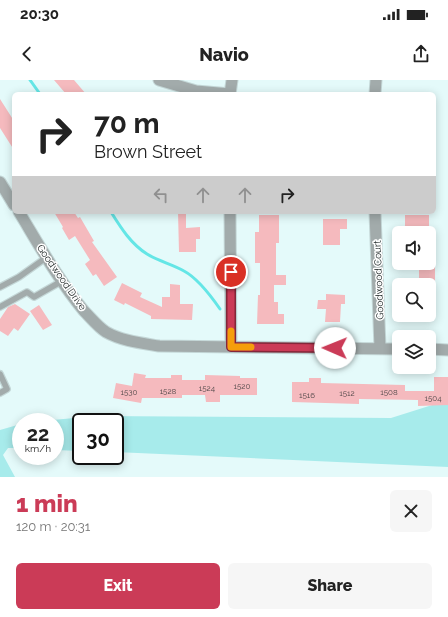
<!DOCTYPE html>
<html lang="en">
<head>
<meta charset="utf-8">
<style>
	:root { --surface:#fff; --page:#f6f6f6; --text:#222; --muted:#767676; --accent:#cb3b57 }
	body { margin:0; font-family:Raleway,sans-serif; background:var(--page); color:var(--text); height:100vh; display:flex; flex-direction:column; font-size:15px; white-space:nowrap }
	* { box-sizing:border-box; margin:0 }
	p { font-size:13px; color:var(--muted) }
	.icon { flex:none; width:22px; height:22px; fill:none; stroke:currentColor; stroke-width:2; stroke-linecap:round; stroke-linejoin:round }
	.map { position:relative; height:397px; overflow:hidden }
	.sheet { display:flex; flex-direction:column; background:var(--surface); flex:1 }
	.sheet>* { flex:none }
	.hud { position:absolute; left:12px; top:12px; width:424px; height:122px; border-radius:6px; box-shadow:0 2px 10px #0003; background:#fff; color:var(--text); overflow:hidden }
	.tools { position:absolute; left:392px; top:146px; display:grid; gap:8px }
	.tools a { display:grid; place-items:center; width:44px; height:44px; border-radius:6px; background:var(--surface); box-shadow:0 2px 10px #0003; font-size:20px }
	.speed { position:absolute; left:12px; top:333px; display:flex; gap:8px; font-size:20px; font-weight:700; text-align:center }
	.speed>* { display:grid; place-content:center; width:52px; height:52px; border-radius:50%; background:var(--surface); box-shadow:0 2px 10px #0003; line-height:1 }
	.speed small { font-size:10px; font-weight:400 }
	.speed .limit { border:2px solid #111; border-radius:6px; background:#fff; color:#111 }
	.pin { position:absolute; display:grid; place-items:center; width:34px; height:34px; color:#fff; margin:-17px; border:2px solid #fff; border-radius:50%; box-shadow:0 1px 4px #0007 }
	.me { position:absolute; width:44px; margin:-22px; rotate:271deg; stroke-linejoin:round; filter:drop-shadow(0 0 3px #0008) }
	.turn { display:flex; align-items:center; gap:14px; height:84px; padding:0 16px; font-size:18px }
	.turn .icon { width:52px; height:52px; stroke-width:2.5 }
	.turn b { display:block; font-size:28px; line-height:34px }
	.lanes { display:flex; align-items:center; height:38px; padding:0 16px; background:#0003; justify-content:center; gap:20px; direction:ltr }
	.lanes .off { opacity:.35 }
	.round { display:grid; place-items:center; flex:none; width:42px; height:42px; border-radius:6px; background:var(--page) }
	.overview { display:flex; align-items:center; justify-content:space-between; height:68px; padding:0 16px }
	h1 { font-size:24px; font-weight:800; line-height:30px; color:var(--accent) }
	.action { display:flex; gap:8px; margin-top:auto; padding:8px 16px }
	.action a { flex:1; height:46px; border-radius:6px; background:var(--accent); color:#fff; font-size:16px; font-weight:800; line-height:46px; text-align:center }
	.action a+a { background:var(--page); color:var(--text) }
	.status { display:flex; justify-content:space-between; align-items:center; height:28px; padding:0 20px; background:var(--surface); direction:ltr }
	.status svg { height:11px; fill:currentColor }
	header { display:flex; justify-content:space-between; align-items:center; height:52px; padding:0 16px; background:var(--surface); font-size:18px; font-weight:800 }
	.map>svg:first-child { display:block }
	.green { fill:#a7ebeb }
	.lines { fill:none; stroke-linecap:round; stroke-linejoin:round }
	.stream { stroke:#64e6e6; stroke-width:3 }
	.building { fill:#f5babe }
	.lane-casing { stroke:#c4d7d7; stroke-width:8 }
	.street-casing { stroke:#c4d7d7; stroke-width:13 }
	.lane { stroke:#a2abab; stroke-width:5.5 }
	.street { stroke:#a2abab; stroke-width:11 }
	.route-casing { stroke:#842639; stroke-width:10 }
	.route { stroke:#cb3b57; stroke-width:7 }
	.slow { stroke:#f59e0b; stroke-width:7 }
	.labels { text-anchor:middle; stroke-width:3; stroke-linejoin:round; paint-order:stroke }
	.number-label { font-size:8px; fill:#514849 }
	.street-label { font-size:10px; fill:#1a2222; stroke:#fff }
</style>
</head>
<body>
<div class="status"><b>20:30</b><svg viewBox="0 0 49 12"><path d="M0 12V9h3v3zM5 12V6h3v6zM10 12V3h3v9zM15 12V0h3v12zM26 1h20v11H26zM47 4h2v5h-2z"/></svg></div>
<header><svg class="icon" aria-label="back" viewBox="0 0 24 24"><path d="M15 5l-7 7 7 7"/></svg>Navio<svg class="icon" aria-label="share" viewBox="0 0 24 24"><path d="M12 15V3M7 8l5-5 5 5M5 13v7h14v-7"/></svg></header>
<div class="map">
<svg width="448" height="397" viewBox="0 0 448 397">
	<rect width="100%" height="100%" fill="#e4fafa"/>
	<path class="green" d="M 448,320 L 448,387 L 115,372 L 115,342 L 81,342 L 81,371 L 55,370 L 55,342 L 31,342 L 96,336 L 391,338 Z
		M 21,344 L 21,368 L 8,368 L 3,375 L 15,397 L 0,397 L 0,350 Z"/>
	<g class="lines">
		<path class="stream" d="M 30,0 L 40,14
			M 111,132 C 121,148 131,164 147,174 C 158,181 172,184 184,191 C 197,198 211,216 220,229"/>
	</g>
	<path class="building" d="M 54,0 L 74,0 L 86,14 L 66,14 Z
		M 0,19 L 14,41 L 14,70 L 0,48 Z
		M 54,132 L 74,132 L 78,138 L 80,137 L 94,161 L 92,162 L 117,197 L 104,206 L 96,194 L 93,196 L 85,184 L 90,180 L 75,156 L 69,160 L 62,148 L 63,147 Z
		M 178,132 L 186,132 L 186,148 L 200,147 L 200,159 L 196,159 L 196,172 L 179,172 Z
		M 259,135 L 279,135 L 279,163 L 276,163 L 276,195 L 286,195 L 286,205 L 274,205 L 274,222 L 278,222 L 278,234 L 284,234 L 284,244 L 257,244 L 258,215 L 260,215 L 260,183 L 255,183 L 255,152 L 259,152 Z
		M 405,135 L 429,135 L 429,153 L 409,153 L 409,146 L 405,146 Z
		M 323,139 L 347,139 L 347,149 L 340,149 L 340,165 L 323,165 Z
		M 419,183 L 435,183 L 435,204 L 419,204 Z
		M 122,203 L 142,213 L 140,217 L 162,227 L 162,217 L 170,217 L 170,204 L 180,205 L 180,224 L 193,224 L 192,240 L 151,239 L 151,236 L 125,223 L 124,225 L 114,220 Z
		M 326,214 L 345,215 L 345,224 L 341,224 L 340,242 L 325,242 L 326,229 L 317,229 L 318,220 L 326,220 Z
		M 15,224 L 30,234 L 18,251 L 14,248 L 8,256 L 0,251 L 0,239 L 8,227 Z
		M 39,225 L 52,245 L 43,250 L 30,231 Z
		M 134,293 L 146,295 L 145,298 L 171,298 L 171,295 L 182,295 L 182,300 L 205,300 L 205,295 L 240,296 L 240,298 L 257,298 L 257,315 L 220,315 L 220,322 L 206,322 L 205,315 L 182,315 L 182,318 L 142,318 L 141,323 L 113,318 L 116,303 L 132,306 Z
		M 434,297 L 448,297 L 448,325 L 418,326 L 418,320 L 359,319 L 359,324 L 292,322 L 292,302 L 309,302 L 309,298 L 321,298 L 321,303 L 405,305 L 405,311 L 434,311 Z"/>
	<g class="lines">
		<defs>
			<path id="lane" d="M 0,207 L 19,197 L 47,177
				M 0,227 L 27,212 L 34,217 L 62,201
				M 0,294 L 7,309 L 0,313"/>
			<path id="street" d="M 159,0 L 196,11 L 230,14
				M 230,14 L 232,0
				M 375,14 L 376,0
				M 0,102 L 14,125
				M 19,132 C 39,165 59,201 84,231 C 91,238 98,247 106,252 C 122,261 141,263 159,266 L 399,269
				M 230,132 L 231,267
				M 375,132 L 380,268
				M 429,269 L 448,270"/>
		</defs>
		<use href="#lane" class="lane-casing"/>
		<use href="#street" class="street-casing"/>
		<use href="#lane" class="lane"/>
		<use href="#street" class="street"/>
	</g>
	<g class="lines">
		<defs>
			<path id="route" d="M 231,192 L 231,267 L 335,268"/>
		</defs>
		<use href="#route" class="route-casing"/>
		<use href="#route" class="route"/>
		<path class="slow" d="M 231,251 L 231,267 L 251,267"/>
	</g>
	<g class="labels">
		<g class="number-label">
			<text x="242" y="309">1520</text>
			<text x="207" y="311">1524</text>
			<text x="168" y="314">1528</text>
			<text x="129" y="315">1530</text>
			<text x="389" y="315">1508</text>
			<text x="347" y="316">1512</text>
			<text x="307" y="318">1516</text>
			<text x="433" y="321">1504</text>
		</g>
		<g class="street-label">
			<text transform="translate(62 197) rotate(55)" y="4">Goodwood Drive</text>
			<text transform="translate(378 200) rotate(-92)" y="4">Goodwood Court</text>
		</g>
	</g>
</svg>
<div class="tools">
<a><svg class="icon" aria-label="sound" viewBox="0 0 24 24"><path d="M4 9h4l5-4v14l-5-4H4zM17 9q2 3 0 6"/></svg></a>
<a><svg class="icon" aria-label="search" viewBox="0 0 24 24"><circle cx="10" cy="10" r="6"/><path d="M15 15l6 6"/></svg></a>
<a><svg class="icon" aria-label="layers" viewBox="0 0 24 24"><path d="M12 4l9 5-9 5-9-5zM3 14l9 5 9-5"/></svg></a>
</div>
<div class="speed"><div>22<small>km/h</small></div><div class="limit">30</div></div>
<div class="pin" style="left:231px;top:192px;background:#d93025"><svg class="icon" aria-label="arrive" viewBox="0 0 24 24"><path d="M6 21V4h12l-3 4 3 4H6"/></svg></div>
<svg class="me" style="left:335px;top:268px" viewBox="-20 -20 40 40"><circle r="19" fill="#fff"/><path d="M0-13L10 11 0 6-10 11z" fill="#cb3b57"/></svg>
<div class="hud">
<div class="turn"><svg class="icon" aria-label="right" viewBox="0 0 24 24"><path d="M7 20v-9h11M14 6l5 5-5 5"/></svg><div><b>70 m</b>Brown Street</div></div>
<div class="lanes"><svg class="icon off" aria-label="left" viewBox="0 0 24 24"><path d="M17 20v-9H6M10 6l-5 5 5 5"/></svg><svg class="icon off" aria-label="ahead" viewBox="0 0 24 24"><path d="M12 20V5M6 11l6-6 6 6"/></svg><svg class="icon off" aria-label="ahead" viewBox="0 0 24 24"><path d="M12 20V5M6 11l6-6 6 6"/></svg><svg class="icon" aria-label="right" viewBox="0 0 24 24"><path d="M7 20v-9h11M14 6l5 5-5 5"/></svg></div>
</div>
</div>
<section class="sheet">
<div class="overview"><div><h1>1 min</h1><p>120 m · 20:31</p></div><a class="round"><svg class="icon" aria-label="close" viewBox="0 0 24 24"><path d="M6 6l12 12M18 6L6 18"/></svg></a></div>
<div class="action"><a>Exit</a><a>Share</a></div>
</section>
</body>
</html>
